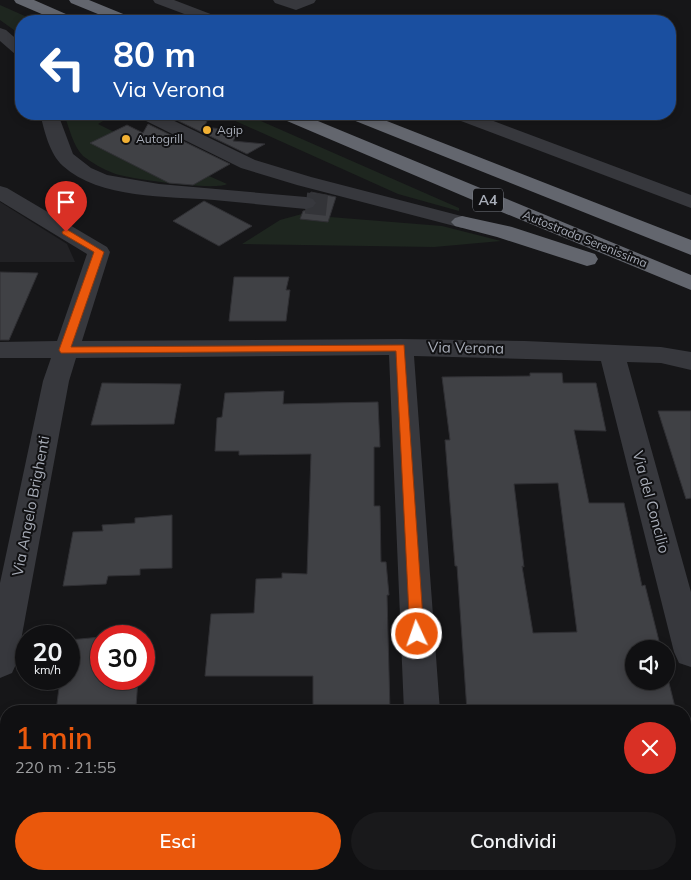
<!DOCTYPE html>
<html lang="it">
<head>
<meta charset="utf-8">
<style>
	:root { --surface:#101012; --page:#19191b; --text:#f1f3f6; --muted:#9c9d9f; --line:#303032; --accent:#ea580c }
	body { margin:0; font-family:Mulish,sans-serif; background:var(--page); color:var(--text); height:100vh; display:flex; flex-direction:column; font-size:19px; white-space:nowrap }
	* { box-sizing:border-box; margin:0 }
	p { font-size:16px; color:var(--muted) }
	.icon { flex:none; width:28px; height:28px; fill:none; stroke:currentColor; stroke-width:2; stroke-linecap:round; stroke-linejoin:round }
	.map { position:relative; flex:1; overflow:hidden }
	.sheet { position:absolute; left:0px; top:705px; width:691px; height:175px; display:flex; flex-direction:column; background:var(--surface); border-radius:20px 20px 0 0; box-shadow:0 2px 8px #0003,0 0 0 1px var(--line) }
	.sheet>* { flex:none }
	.guide { position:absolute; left:15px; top:15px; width:661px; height:105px; border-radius:20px; box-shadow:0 2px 8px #0003,0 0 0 1px var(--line); background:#1a4fa0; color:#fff; overflow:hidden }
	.buttons { position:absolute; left:625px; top:640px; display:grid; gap:10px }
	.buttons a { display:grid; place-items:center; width:50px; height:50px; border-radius:50%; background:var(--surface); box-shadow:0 2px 8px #0003,0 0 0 1px var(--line); font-size:25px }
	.speed { position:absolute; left:15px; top:625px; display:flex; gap:10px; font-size:25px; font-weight:700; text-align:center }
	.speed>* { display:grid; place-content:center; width:65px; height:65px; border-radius:50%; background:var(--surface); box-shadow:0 2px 8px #0003,0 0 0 1px var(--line); line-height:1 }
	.speed small { font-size:12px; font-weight:400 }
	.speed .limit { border:8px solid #d22; background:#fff; color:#111 }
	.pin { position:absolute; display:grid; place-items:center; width:42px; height:42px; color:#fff; margin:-51px -21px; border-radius:50% 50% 50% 0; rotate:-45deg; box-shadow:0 0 5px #0007 }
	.pin .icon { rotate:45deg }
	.me { position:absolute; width:55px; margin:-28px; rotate:357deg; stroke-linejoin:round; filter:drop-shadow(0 0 4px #0008) }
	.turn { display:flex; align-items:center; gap:18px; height:105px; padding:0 15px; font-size:22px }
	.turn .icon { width:65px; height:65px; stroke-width:2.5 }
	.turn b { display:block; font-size:35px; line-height:42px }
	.round { display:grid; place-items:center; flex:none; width:52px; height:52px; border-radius:26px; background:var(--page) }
	.headline { display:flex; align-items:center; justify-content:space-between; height:85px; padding:0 15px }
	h1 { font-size:30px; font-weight:600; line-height:38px; color:var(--accent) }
	.cta { display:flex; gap:10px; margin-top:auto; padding:10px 15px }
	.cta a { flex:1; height:58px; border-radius:30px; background:var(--accent); color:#fff; font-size:20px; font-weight:600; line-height:58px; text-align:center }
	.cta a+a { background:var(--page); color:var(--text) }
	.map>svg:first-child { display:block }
	.built { fill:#222225 }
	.green { fill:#1e261f }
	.building { fill:#404145; stroke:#303034; fill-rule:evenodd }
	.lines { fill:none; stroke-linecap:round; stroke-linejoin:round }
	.minor-tunnel { stroke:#333438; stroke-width:21; stroke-dasharray:21 11; stroke-linecap:butt }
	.minor { fill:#37383d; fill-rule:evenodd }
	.highway { fill:#63666e; fill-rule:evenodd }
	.route { fill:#ea580c; stroke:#983908 }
	.poi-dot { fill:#f2b134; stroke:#111113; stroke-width:2 }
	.labels { text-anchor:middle; stroke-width:4; stroke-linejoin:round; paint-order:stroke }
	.far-poi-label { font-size:12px; fill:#a8adb8; stroke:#111113; text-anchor:start }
	.far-street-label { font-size:12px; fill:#a8adb8; stroke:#111113 }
	.shield { fill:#111113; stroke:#7b7e86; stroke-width:1 }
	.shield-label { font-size:14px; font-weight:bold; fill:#a8adb8 }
	.street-label { font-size:15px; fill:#a8adb8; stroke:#111113 }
</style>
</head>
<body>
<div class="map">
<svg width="691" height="880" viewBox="0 0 691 880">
	<rect width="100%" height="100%" fill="#161618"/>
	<path class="built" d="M 0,202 L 67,244 L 75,262 L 0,262 Z"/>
	<path class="green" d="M 0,5 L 36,21 L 21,21 L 21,35 L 0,20 Z
		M 64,114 L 85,114 L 103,121 L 98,124 L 114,132 L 91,143 L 164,180 L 180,171 L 200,181 L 209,176 L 227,184 C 216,191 128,179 113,173 C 103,169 92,163 83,156 C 73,146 69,127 64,114 Z
		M 220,114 L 245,114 L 459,208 L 459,211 L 398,194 Z
		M 302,214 L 300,219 L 327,222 L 330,217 L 442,226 L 501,241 L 434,247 L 242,244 L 280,220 Z"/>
	<path class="building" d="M 164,114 L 209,117 L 204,127 L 239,131 L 233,141 L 265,144 L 247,154 Z
		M 148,124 L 230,164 L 193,185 L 169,183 L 90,143 L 127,125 L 143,133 Z
		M 311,192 L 336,197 L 328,222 L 300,219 L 303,211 L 314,209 L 318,204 L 314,198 L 309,196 Z
		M 204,201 L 252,226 L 219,246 L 173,221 Z
		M 0,272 L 38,273 L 9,340 L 0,340 Z
		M 234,277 L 289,277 L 286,290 L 290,290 L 286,321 L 229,321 Z
		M 530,373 L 562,373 L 563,383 L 596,383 L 606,431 L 574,430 L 589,503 L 624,503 L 642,586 L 645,585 L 661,649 L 634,649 L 634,681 L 666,681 L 666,671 L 676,711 L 581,711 L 581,709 L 520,707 L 520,711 L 467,711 L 457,566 L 455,566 L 445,440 L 450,440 L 442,377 L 530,376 ZM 558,483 L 577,632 L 533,633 L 522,566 L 524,567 L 514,484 Z
		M 102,383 L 181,384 L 174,424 L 91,425 Z
		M 284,391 L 283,404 L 378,402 L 380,447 L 374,447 L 374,506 L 380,506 L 381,562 L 386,562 L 389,595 L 387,595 L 390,711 L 313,711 L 313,676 L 205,676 L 211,614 L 254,613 L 256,579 L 282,578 L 282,573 L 307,574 L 311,454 L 239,455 L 239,451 L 215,451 L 217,418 L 222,417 L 225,393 Z
		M 658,411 L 691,411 L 691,498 L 686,499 Z
		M 172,515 L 172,568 L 140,569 L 140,575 L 108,576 L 106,584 L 63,586 L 73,532 L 103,531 L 102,525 L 135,523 L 135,518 Z
		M 101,637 L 101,679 L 138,679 L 136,707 L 87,711 L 56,711 L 59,688 L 54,688 L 56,679 L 69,679 L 69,640 Z"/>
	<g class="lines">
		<path class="minor-tunnel" d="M 306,203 L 333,206"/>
		<path class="minor" d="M 153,0 L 174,0 L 221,18 L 224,21 L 203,21 L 155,3 Z
			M 273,0 L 316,0 L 314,3 L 296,10 L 275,3 Z
			M 0,28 L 6,30 L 21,43 L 21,56 L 15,54 L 0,41 Z
			M 40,114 L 58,114 L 73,154 L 91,168 L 107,175 L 159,184 L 306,197 L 313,199 L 316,203 L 313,207 L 306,209 C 275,206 245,203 214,200 C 168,196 99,199 63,166 C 49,153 45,132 40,114 Z
			M 137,114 L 160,114 L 255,160 L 311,177 L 469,218 L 473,222 L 469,226 L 462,228 L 297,185 L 241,168 L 140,118 Z
			M 450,114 L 475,114 L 691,195 L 691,208 L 453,118 Z
			M 0,186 L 7,188 L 107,247 L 110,252 L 82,341 L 401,339 L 525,341 L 661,347 L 691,352 L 691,370 L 661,363 L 627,362 L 691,592 L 691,667 L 679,663 L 674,652 L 601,361 L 414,356 L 440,711 L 404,711 L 389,355 L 76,358 L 69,381 L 17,662 L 12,673 L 0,678 L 0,583 L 43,381 L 51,358 L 0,358 L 0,342 L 57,341 L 87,254 L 0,201 Z
			M 411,874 L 451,874 L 451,880 L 411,880 Z"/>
		<path class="highway" d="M 14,0 L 34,0 L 75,18 L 78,21 L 58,21 L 16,3 Z
			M 69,0 L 89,0 L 133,18 L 136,21 L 115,21 L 71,3 Z
			M 277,114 L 301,114 L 691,275 L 691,290 L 475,201 L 280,118 Z
			M 345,114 L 369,114 L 691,240 L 691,255 L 348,118 Z
			M 462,216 L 512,227 L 595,254 L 598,259 L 595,264 L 587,266 L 497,237 L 455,226 L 451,222 L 455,218 Z"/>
	</g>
	<path class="route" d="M 66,229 L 104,252 L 71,347 L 404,345 L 424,634 L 422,639 L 417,641 L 412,639 L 410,634 L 396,351 L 61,353 L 59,350 L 94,252 L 63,234 L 62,232 Z"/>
	<g class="poi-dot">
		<circle cx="207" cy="130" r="5"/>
		<circle cx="126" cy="139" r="5"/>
	</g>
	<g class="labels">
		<g class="far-poi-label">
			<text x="217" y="134">Agip</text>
			<text x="136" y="143">Autogrill</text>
		</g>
		<g class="far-street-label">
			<text transform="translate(585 239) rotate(22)" y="4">Autostrada Serenissima</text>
		</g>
		<rect class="shield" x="473" y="188.5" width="30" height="23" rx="4"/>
		<g class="shield-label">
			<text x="488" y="205">A4</text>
		</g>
		<g class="street-label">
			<text transform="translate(466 348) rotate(1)" y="5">Via Verona</text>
			<text transform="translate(651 502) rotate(75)" y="5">Via del Concilio</text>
			<text transform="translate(31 506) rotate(-79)" y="5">Via Angelo Brighenti</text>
		</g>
	</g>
</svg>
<div class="buttons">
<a><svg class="icon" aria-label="sound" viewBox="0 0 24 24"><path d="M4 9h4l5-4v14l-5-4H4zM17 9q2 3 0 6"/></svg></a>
</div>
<div class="speed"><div>20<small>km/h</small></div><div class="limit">30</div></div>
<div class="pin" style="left:66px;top:232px;background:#d93025"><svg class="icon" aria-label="arrive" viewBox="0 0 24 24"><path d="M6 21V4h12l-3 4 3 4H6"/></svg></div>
<svg class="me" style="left:417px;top:634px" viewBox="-20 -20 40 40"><circle r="17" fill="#ea580c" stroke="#fff" stroke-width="3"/><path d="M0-11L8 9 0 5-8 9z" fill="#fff"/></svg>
<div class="guide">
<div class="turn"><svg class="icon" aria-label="left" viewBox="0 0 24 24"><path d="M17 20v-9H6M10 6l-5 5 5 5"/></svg><div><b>80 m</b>Via Verona</div></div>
</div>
<section class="sheet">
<div class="headline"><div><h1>1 min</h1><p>220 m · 21:55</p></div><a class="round" style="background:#d93025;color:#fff"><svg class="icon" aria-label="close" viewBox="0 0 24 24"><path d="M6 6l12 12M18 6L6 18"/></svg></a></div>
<div class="cta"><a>Esci</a><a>Condividi</a></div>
</section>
</div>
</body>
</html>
